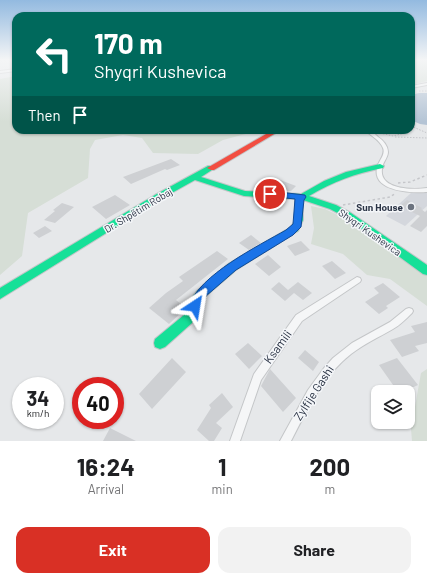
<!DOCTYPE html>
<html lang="en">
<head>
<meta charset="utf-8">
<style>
	:root { --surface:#fff; --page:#f2f2f2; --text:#202124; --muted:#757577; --accent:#d93025 }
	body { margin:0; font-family:Barlow,sans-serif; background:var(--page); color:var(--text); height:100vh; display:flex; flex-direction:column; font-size:15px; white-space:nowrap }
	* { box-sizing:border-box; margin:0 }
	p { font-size:13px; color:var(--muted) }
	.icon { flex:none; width:22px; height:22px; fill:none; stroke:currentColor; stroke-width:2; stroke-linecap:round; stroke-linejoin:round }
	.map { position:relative; height:441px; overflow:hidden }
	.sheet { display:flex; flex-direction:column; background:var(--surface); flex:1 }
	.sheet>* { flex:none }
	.hud { position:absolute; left:12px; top:12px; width:403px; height:122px; border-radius:12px; box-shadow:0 1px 3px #0004; background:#00695c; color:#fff; overflow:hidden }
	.controls { position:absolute; left:371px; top:385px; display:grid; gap:8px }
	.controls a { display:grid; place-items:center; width:44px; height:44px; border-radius:8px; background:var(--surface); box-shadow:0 1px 3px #0004; font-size:20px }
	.speed { position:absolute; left:12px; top:377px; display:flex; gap:8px; font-size:20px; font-weight:700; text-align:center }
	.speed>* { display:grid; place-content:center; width:52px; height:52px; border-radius:50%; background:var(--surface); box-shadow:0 1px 3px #0004; line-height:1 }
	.speed small { font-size:10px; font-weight:400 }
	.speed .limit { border:6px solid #d22; background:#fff; color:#111 }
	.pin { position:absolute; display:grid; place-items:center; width:34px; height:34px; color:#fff; margin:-17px; border:2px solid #fff; border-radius:50%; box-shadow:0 1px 4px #0007 }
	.me { position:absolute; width:44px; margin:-22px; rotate:33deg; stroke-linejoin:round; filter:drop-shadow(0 0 3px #0008) }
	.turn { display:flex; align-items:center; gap:14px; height:84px; padding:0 16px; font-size:18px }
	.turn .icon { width:52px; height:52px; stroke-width:2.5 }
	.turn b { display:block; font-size:28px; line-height:34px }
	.then { display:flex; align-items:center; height:38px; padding:0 16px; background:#0003; gap:8px; font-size:15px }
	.eta { display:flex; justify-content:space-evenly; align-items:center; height:68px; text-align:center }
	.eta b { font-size:24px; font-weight:700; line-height:28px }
	.button { display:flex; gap:8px; margin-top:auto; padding:8px 16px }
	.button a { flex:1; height:46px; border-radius:12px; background:var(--accent); color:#fff; font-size:16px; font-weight:700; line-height:46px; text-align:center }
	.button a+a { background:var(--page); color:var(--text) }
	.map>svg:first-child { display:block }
	.built { fill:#d4d7dd }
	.green { fill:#d6ded6 }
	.water { fill:#b4c4d5 }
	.building { fill:#ced0d3 }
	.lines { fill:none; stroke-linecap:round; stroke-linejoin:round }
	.street-casing { stroke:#c4c6c8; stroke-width:2 }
	.fast-casing { stroke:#c4c6c8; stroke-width:2 }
	.jam-casing { stroke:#c4c6c8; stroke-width:2 }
	.path-far1 { stroke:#c5c6ca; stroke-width:1; stroke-dasharray:1.5 1.5; stroke-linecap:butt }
	.path { stroke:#c5c6ca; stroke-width:1.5; stroke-dasharray:2.5 2.5; stroke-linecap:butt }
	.street { fill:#f5f6f7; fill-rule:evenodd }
	.fast { fill:#16e098; fill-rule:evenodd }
	.jam { fill:#f24e42; fill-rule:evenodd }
	.route { fill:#1a73e8; stroke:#114b97 }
	.poi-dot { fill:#6c737f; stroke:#f4f6f9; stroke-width:1.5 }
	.labels { text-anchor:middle; stroke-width:3; stroke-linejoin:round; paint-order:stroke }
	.poi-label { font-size:10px; font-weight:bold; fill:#2b3445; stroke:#f4f6f9; text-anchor:end }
	.street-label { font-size:10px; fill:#2b3445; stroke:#f4f6f9 }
	.near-street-label { font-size:12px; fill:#2b3445; stroke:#f4f6f9 }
</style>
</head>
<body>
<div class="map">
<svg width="427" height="441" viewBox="0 0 427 441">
	<rect width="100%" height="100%" fill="#e6e8ea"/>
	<path class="built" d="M 411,193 L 427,193 L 427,206 L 405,226 L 386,216 Z"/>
	<path class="green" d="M 411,60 L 427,60 L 427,81 L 411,85 Z
		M 16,76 L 16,130 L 252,130 L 253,132 L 223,140 L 198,154 L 153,153 L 142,138 L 123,135 L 95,140 L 90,149 L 88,178 L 28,213 L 22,256 L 0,275 L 0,79 Z
		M 311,206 L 325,209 L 348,220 L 371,239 L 427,274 L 427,306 L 390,279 L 367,275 L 343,254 L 311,244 L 314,228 Z
		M 427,369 L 427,441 L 412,441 L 411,429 L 421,373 Z"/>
	<path class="water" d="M 419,93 L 427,93 L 427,125 L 420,124 L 411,120 L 411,95 Z"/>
	<path class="building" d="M 171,159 L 180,165 L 167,170 L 165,169 L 131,184 L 123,177 Z
		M 271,178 L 275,178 L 296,186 L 291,191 L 270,190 L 260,182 Z
		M 115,195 L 130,205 L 106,219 L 92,207 Z
		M 407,200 L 422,208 L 421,209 L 425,212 L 427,210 L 427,226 L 421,232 L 410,226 L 420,216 L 400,206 Z
		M 62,203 L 74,207 L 55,223 L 44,220 L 55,211 L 53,210 Z
		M 45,226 L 52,231 L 39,238 L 33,233 Z
		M 251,235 L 261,243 L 249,250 L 239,243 Z
		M 301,241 L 310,250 L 295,256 L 287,246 Z
		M 217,251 L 228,259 L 176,300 L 186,308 L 169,324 L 149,308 L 166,293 L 183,281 L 179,277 Z
		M 268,255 L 281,267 L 269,276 L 255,264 Z
		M 332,261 L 346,273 L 335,279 L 322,266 Z
		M 279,282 L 288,290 L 298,282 L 312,293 L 303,300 L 294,293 L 285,301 L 271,289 Z
		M 383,283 L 400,297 L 386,306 L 388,308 L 379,314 L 365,302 L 379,293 L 374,288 Z
		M 427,322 L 427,343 L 415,346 L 419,351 L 402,357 L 390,340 L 415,332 L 411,326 Z
		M 248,343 L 262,356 L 249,369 L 235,354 Z
		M 305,350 L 319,362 L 313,371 L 298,358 Z
		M 172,358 L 186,372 L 152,409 L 139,394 Z
		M 397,358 L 418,385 L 403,392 L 398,392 L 379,365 Z
		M 270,369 L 296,398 L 283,412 L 261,386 Z
		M 222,393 L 233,407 L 216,423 L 222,428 L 214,441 L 209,441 L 197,430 L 211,408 L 209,405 Z
		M 110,428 L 136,441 L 103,441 Z"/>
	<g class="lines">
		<defs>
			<path id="street" d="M 16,69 L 16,71 L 0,73 L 0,71 Z
				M 427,83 L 427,85 L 411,88 L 411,86 Z
				M 365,130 C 371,130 374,133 378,137 C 383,140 388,146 388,152 C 388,158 382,163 382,169 C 379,190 414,190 427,188 L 427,192 C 413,193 372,192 377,168 C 378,161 386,155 383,148 C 380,140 371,136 365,130 Z
				M 357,277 L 360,278 L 361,280 L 360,282 L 302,321 L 261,380 L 240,441 L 230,441 L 254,374 L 296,315 Z
				M 409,308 L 412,309 L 413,311 L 412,313 C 406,319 400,325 393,329 C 379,337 364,344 351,354 C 323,376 307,410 291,441 L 280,441 L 308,390 L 324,368 L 333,358 L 352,343 L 390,322 L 406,309 Z"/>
			<path id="fast" d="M 380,164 L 384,166 L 383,168 C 354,174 334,181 309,196 L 336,205 L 351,213 L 427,265 L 427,275 L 423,274 L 345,217 L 330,209 L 303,200 L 303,220 L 298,231 L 236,270 L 206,296 L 201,302 L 192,323 L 165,347 L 160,349 L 155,347 L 154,343 L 155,339 L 184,315 L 193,296 L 198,290 L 228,264 L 291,227 L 295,220 L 295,199 L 244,196 L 195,180 L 161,199 L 0,299 L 0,288 L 155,195 L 208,166 L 211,166 L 215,168 L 201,177 L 245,191 L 301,194 L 324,181 L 346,172 Z"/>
			<path id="jam" d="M 273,130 L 281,130 L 214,170 L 211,170 L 207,168 Z"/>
		</defs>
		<use href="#street" class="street-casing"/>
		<use href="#fast" class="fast-casing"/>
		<use href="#jam" class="jam-casing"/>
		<path class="path-far1" d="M 419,91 L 427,91
			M 411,126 L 427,133
			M 380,133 L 393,136 L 405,133 L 403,130
			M 395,137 L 427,138"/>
		<path class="path" d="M 398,183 L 410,182 L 427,175
			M 343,205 L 390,197 L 396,193"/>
		<use href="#street" class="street"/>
		<use href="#fast" class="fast"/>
		<use href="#jam" class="jam"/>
	</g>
	<linearGradient id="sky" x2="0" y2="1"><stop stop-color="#93bae0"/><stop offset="0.49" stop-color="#f4f5f6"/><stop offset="1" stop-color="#f4f5f6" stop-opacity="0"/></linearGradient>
	<rect width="427" height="122" fill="url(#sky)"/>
	<path class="route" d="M 270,191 L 305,195 L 306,197 L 304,200 L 301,227 L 293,235 L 236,270 L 206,296 L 199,310 L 195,312 L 190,310 L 189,306 C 199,275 258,246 286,230 L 293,224 L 295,199 L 267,196 L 266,194 Z"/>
	<circle class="poi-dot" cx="411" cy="207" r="4"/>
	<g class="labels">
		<g class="poi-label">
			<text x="403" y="211">Sun House</text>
		</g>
		<g class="street-label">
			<text transform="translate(138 210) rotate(-31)" y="4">Dr. Shpëtim Robaj</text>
			<text transform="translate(370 232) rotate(35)" y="4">Shyqri Kushevica</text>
		</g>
		<g class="near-street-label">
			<text transform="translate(278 347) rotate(-54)" y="4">Ksamili</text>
			<text transform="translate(314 393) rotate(-57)" y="4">Zylfije Gashi</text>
		</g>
	</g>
</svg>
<div class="controls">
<a><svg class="icon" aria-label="layers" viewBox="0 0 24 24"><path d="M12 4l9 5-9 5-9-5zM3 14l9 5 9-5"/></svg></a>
</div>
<div class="speed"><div>34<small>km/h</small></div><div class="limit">40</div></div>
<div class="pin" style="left:270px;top:194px;background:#d93025"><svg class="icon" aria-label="arrive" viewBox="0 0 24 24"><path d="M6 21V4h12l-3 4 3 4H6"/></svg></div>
<svg class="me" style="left:195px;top:306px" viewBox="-20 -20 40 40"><path d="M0-17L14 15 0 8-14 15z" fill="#1a73e8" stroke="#fff" stroke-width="4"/></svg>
<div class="hud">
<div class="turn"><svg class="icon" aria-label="left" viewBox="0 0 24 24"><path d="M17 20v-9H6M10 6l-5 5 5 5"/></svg><div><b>170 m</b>Shyqri Kushevica</div></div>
<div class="then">Then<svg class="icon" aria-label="arrive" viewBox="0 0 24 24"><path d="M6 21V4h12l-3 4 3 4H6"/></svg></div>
</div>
</div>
<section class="sheet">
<div class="eta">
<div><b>16:24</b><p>Arrival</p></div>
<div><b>1</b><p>min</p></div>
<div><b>200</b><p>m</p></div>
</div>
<div class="button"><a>Exit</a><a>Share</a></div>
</section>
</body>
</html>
